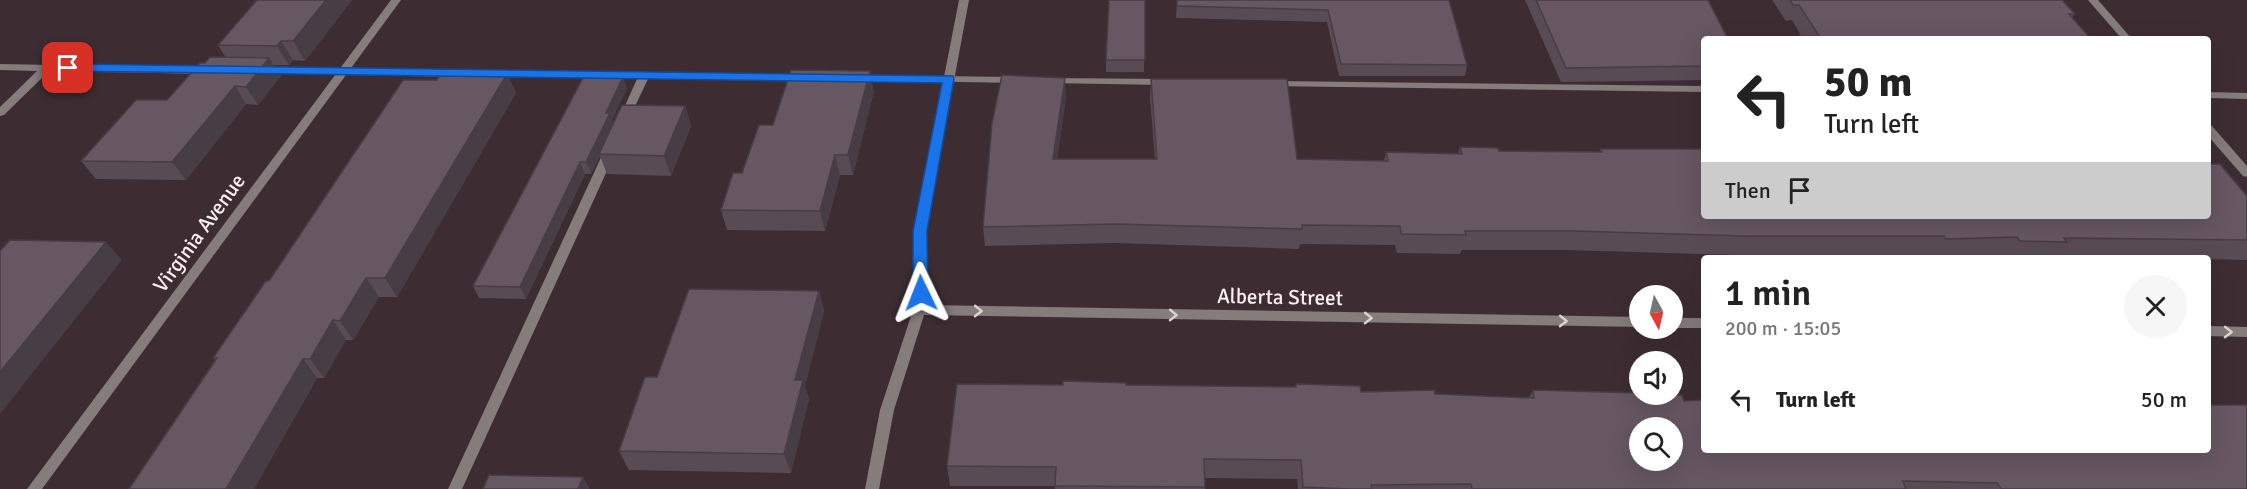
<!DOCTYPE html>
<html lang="en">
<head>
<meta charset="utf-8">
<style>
	:root { --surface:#fff; --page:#f6f6f6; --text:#222; --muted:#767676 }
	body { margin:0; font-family:Signika,sans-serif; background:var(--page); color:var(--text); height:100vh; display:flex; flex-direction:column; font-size:22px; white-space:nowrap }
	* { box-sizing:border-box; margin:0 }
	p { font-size:20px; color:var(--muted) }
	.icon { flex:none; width:33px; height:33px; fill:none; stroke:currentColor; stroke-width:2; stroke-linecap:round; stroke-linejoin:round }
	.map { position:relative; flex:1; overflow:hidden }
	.drawer { position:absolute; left:1701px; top:255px; width:510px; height:198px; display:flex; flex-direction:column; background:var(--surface); border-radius:6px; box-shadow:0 6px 24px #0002 }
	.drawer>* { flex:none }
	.guide { position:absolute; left:1701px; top:36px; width:510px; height:183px; border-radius:6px; box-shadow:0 6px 24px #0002; background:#fff; color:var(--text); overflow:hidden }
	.needle { width:39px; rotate:172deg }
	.fabs { position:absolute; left:1629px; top:285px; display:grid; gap:12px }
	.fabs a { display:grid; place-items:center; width:54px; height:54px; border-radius:50%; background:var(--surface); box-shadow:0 6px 24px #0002; font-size:30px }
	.pin { position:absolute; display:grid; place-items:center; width:51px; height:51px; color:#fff; margin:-26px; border-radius:12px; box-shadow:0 3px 9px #0006 }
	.me { position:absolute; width:66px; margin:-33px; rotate:358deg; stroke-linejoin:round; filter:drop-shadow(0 0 4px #0008) }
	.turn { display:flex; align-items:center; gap:21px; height:126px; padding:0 24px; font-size:27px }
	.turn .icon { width:78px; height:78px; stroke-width:2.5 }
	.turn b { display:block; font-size:42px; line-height:51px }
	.then { display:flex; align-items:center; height:57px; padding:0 24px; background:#0003; gap:12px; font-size:22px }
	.round { display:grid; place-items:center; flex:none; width:63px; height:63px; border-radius:32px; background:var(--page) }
	.head { display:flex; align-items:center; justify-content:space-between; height:102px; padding:0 24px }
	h1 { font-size:36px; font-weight:600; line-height:45px }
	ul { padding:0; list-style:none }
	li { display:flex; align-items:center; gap:18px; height:84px; padding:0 24px }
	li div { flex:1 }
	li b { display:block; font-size:22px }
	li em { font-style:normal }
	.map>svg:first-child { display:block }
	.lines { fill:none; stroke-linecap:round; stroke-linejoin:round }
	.service { fill:#857c7c; fill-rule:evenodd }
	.minor { fill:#857c7c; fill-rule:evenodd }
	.wall { fill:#584b54 }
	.shaded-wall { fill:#473d45 }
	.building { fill:#665762; stroke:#473d45; stroke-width:1.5; fill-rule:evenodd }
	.oneway { stroke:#ddd2d4 }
	.route { fill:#1a73e8; stroke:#114b97; stroke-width:1.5 }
	.labels { text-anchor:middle; stroke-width:6; stroke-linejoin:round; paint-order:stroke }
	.street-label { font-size:21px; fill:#faeff2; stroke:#3d2d33 }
</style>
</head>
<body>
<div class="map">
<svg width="2247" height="489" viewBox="0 0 2247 489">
	<rect width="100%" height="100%" fill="#3d2d33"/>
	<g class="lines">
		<path class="service" d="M 0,64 L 209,68 L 214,71 L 209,74 L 49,71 L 4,115 L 0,116 L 0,107 L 37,71 L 0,70 Z
			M 262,68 L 455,71 L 460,74 L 455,77 L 258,73 L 257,71 Z
			M 493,71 L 803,75 L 808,78 L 803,81 L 648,79 L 629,119 L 624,123 L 619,119 L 637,79 L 489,76 L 488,74 Z
			M 856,75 L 1016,77 L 1021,80 L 1016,83 L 852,80 L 851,78 L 852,76 Z
			M 1051,78 L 1166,79 L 1171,82 L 1166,85 L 1047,83 L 1046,81 Z
			M 1273,81 L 1704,86 L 1704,92 L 1269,86 L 1268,84 L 1269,82 Z
			M 2208,92 L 2247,93 L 2247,99 L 2208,98 Z
			M 610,147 L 616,151 L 462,489 L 448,489 L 604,151 Z"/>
		<path class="minor" d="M 391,0 L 401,0 L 42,489 L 27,489 Z
			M 959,0 L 969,0 L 926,231 L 925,305 L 1640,317 L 1640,327 L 924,315 L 894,410 L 879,489 L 865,489 L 880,410 L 913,310 L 914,231 Z
			M 2088,0 L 2098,0 L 2132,39 L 2122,39 Z
			M 2208,125 L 2212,126 L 2247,166 L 2247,177 L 2243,176 L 2208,136 Z
			M 1672,318 L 1704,318 L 1704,328 L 1672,328 Z
			M 2208,326 L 2247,327 L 2247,337 L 2208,336 Z"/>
	</g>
	<path class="wall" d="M 257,0 L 352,0 L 305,61 L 293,60 L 289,65 L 274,65 L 281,76 L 258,105 L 246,104 L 186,180 L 96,179 L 81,161 L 167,100 L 205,63 L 226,58 L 218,45 Z
		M 1145,0 L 1144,72 L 1106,72 L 1106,60 Z
		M 1177,0 L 1449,0 L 1467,65 L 1465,76 L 1339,76 L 1327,22 L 1176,18 Z
		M 1525,0 L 1708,0 L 1704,39 L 1704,80 L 1561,82 Z
		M 1772,0 L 2062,0 L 2075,14 L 2072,17 L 2091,39 L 1803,39 L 1792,20 L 1786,21 Z
		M 507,74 L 516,93 L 397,297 L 379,297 L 353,340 L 346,340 L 324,378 L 317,378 L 254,489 L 129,489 L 215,360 L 213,358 L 269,281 Z
		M 1151,79 L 1297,159 L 1384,161 L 1386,152 L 1458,154 L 1460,147 L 1499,151 L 1599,152 L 1601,149 L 1704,216 L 2247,196 L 2247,260 L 2208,259 L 2208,258 L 2055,257 L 2054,258 L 2004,258 L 2003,256 L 1933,258 L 1931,256 L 1735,255 L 1567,250 L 1462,250 L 1460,254 L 1397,253 L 1395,245 L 1300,244 L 1299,249 L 1115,243 L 985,246 L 983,227 L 1066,97 L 1057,159 L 1155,159 L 1150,98 Z
		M 627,88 L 612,120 L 614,123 L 685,106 L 691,126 L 671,176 L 607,174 L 600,156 L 591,174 L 585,174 L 526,299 L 479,298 L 473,286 Z
		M 874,91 L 853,175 L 840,175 L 825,231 L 727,230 L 721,210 L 742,173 Z
		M 819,291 L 824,311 L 805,386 L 809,399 L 791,473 L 629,470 L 619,451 L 657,377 Z
		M 1126,385 L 1435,394 L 1529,398 L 1533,390 L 1684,401 L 2247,489 L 1298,489 L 1297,479 L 1205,478 L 1205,489 L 1055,489 L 1055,486 L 950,486 L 947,466 Z"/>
	<path class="shaded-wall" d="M 326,0 L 352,0 L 305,61 L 293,41 Z
		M 281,41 L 293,60 L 289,65 L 277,46 Z
		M 269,58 L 281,76 L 258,105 L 246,87 Z
		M 870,71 L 874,91 L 853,175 L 848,155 Z
		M 507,74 L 516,93 L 397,297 L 385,278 Z
		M 623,77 L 627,88 L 612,120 L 614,124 L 599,154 L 600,156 L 591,174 L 586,162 L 606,113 Z
		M 1065,78 L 1066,97 L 1054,178 L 1053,159 Z
		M 235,86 L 246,104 L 186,180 L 172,162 Z
		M 685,106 L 691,126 L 671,176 L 664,156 Z
		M 835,155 L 840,175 L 825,231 L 820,211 Z
		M 580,162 L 585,174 L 526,299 L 520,287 Z
		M 106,242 L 122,260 L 0,414 L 0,372 Z
		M 366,278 L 379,297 L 353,340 L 340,321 Z
		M 819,291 L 824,311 L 805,386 L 809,399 L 791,473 L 784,454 L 795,380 Z
		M 333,320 L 346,340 L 324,378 L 310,359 Z
		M 303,359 L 317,378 L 254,489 L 226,489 Z
		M 583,477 L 590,489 L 578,489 Z"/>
	<path class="building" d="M 257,0 L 326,0 L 293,41 L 281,41 L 277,46 L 218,45 Z
		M 1109,0 L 1145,0 L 1145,60 L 1106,60 Z
		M 1177,0 L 1449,0 L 1467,65 L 1341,64 L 1328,10 L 1177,6 Z
		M 1536,0 L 1708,0 L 1728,39 L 1704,39 L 1704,66 L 1566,68 Z
		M 1790,0 L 2062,0 L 2075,14 L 2069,14 L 2091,39 L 1821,39 L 1799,5 L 1793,5 Z
		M 210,57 L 269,58 L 246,87 L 235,86 L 172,162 L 81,161 L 136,100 L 167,100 L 200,63 L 205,63 Z
		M 791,70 L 870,71 L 848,155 L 835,155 L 820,211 L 721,210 L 733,173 L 742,173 L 759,125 L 773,125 Z
		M 441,73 L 507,74 L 385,278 L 366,278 L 340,321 L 333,320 L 310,359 L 303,359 L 226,489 L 129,489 L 217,358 L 213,358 L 266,281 L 269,281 L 403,80 L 437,80 Z
		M 1002,75 L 1065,78 L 1053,159 L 1157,159 L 1151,79 L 1287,79 L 1297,159 L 1388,161 L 1386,152 L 1462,154 L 1460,147 L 1498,148 L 1499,151 L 1602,152 L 1601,149 L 1704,149 L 1704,216 L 2208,216 L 2208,164 L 2220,164 L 2247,196 L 2247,240 L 2064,238 L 2067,242 L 2020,241 L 2017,237 L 1946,239 L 1944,236 L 1745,236 L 1574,231 L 1465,231 L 1466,235 L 1401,234 L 1400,226 L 1302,225 L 1302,229 L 1115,224 L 983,227 L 992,123 Z
		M 584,76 L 623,77 L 606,113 L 610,113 L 586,162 L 580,162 L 520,287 L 473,286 Z
		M 622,105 L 685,106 L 664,156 L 599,154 Z
		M 10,240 L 106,242 L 0,372 L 0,251 Z
		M 689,289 L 819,291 L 795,380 L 803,380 L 784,454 L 619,451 L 645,377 L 657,377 Z
		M 1063,381 L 1126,383 L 1126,385 L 1296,387 L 1296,384 L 1360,386 L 1361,392 L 1434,390 L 1435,394 L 1534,398 L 1533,390 L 1640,393 L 1640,394 L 1682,395 L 1684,401 L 1704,400 L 1704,450 L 2208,450 L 2208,405 L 2247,405 L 2247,489 L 2001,489 L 1997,483 L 1903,481 L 1906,489 L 1472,489 L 1471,484 L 1371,485 L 1372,489 L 1348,489 L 1303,487 L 1301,460 L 1204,459 L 1205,487 L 1055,486 L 1056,467 L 947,466 L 957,384 L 1063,385 ZM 1640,428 L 1672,428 L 1672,460 L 1640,460 Z
		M 489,475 L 583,477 L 578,489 L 483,489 Z"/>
	<defs><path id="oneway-chevron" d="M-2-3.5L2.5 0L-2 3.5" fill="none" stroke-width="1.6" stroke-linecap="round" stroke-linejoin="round" transform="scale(1.5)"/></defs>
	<g class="oneway">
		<use href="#oneway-chevron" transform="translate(978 311) rotate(1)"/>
		<use href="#oneway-chevron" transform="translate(1173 315) rotate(1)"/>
		<use href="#oneway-chevron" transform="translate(1368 318) rotate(1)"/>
		<use href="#oneway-chevron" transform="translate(1563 321) rotate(1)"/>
		<use href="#oneway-chevron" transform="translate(2228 332) rotate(1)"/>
	</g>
	<path class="route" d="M 68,64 L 953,76 L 954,79 L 927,231 L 928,293 L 921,298 L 913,293 L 913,231 L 942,83 L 64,71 L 64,66 Z"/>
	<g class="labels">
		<g class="street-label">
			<text transform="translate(199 233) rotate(-54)" y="7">Virginia Avenue</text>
			<text transform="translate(1280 297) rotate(1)" y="7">Alberta Street</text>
		</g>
	</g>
</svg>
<div class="fabs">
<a><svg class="needle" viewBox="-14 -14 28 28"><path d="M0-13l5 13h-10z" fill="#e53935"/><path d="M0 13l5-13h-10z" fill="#767676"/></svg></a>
<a><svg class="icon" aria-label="sound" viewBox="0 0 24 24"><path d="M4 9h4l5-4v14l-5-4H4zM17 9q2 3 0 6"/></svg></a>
<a><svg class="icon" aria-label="search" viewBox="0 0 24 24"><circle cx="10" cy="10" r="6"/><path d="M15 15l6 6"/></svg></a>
</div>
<div class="pin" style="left:68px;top:68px;background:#d93025"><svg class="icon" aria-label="arrive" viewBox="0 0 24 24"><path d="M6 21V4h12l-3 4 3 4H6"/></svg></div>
<svg class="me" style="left:921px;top:293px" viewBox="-20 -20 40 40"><path d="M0-17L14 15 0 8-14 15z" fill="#1a73e8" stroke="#fff" stroke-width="4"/></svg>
<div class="guide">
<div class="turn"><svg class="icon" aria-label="left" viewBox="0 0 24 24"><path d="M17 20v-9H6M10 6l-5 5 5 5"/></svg><div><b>50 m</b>Turn left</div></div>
<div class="then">Then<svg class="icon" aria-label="arrive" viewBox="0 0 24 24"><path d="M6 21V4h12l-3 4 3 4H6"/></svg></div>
</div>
<section class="drawer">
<div class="head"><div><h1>1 min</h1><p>200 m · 15:05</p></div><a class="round"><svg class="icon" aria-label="close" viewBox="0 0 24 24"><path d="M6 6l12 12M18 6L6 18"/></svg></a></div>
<ul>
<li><svg class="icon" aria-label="left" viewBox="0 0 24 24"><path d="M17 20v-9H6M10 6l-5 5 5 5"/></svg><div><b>Turn left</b></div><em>50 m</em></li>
</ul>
</section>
</div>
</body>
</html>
